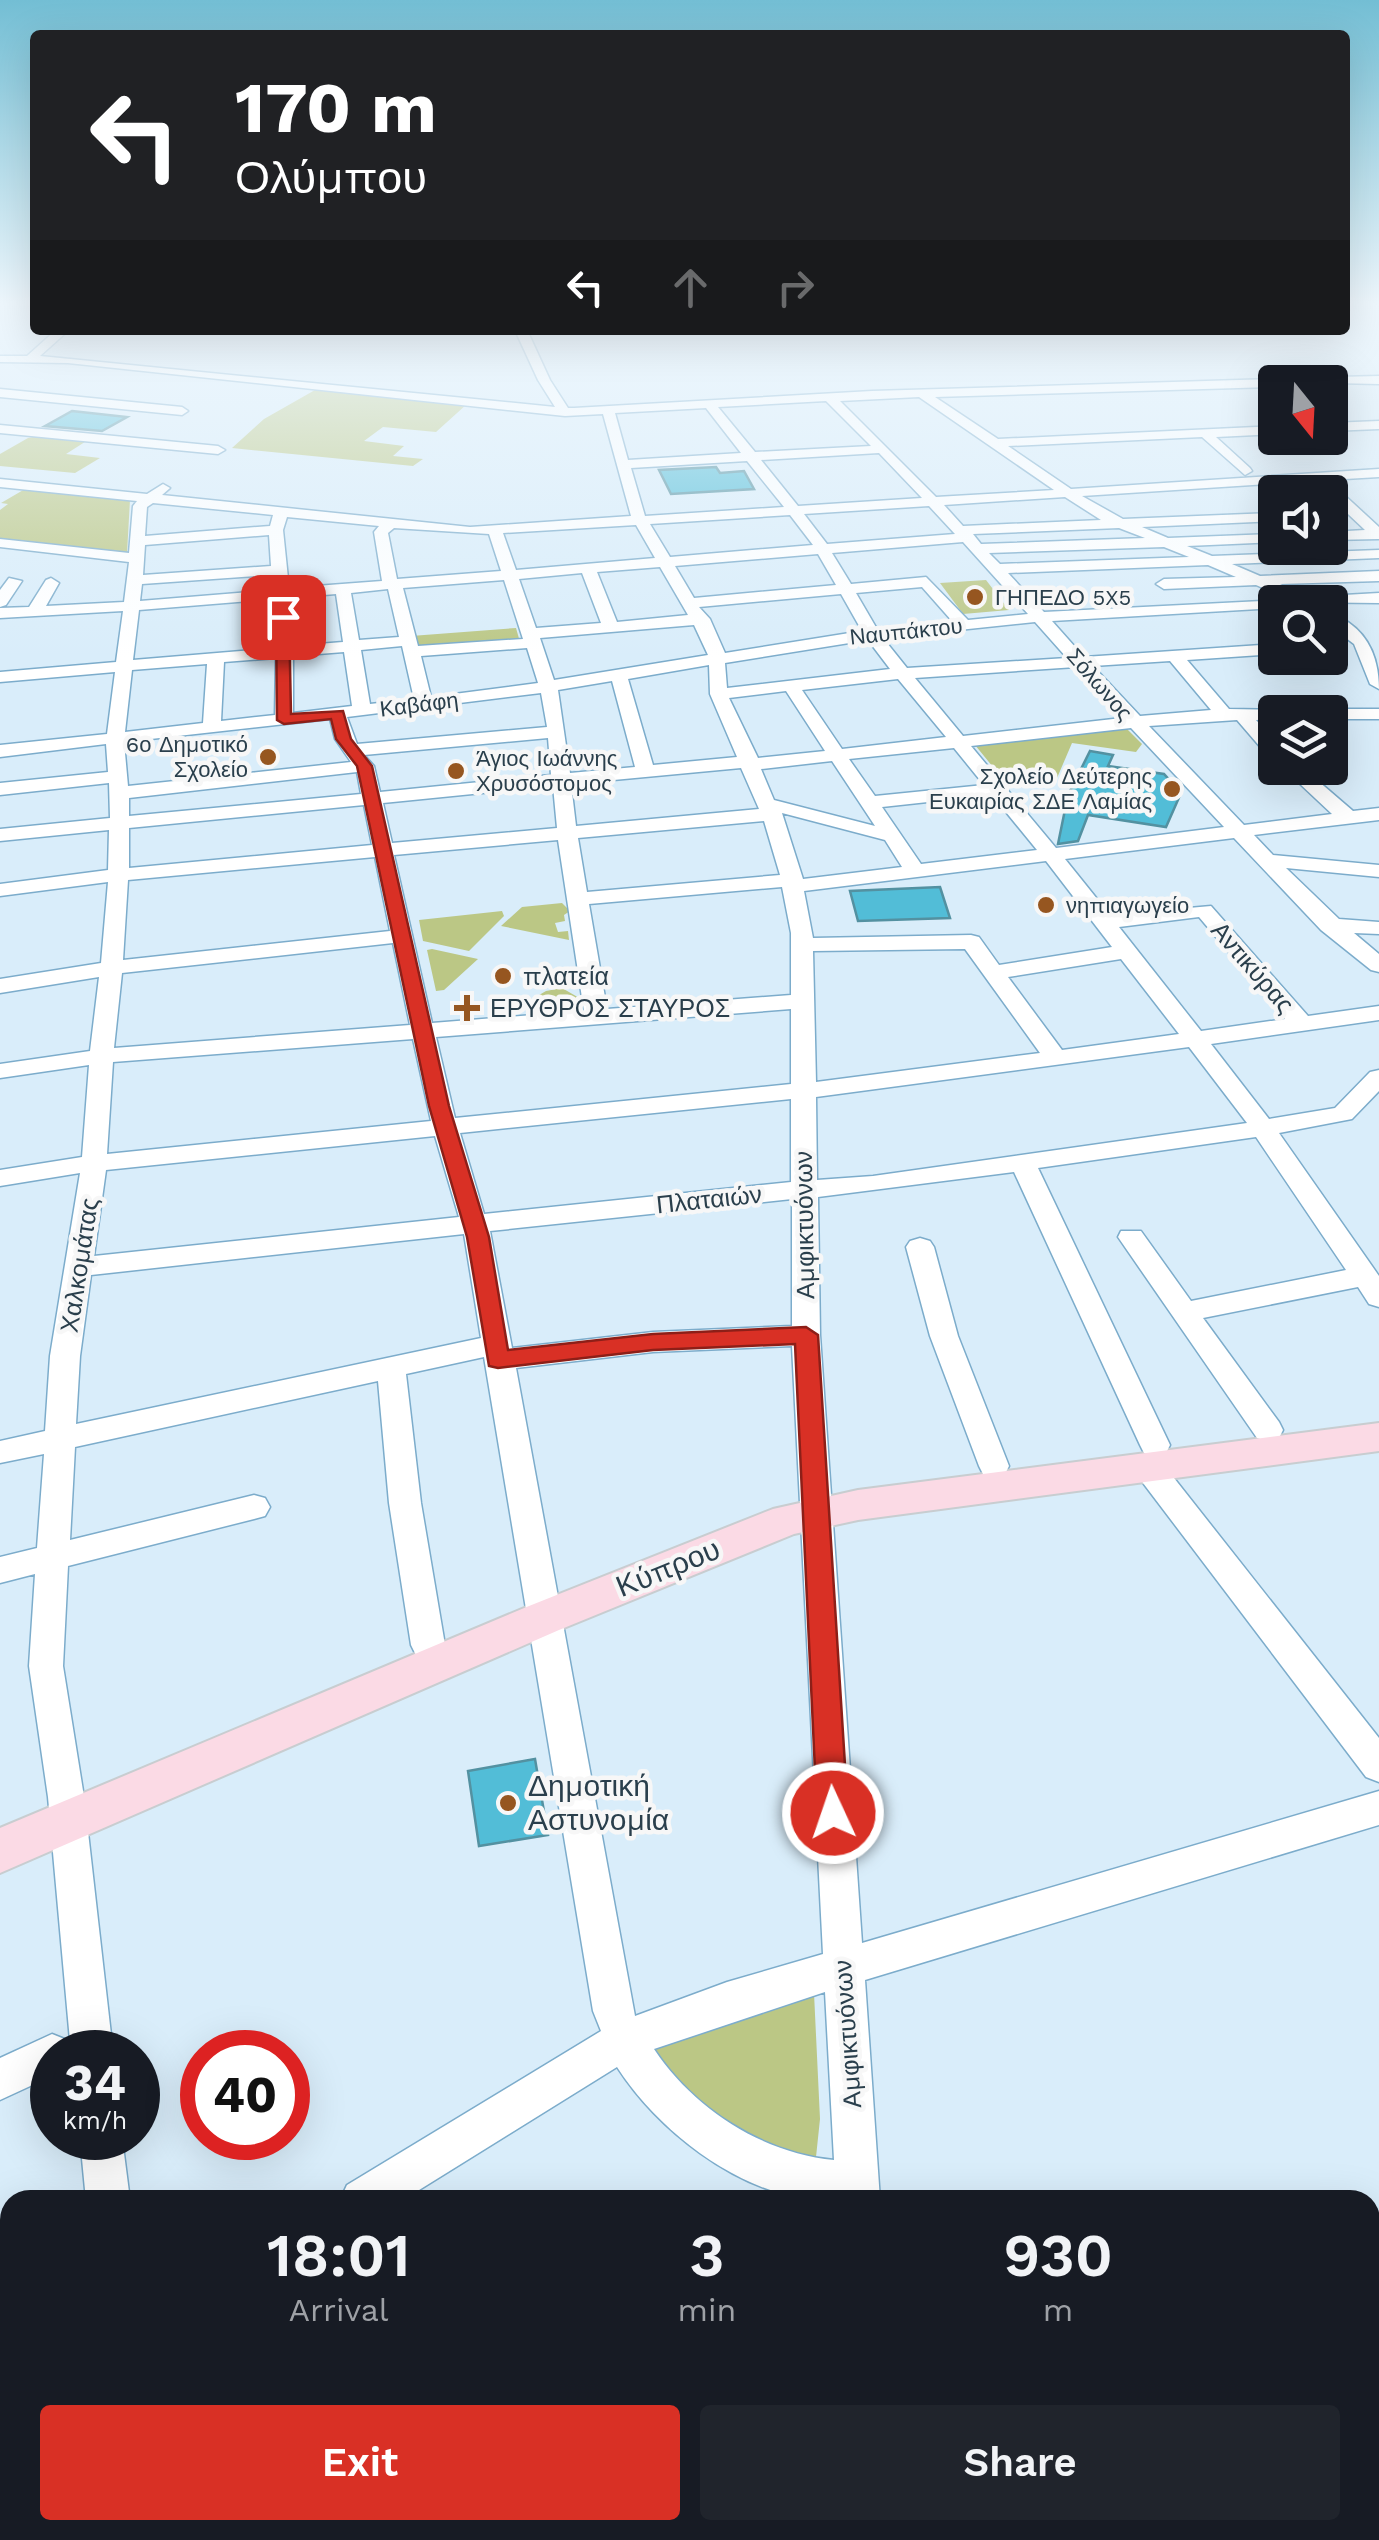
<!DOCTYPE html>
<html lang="en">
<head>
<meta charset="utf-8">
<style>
	:root { --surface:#171b24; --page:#20242c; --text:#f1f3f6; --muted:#9ea1a6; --accent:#d93025 }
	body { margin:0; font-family:"Work Sans",sans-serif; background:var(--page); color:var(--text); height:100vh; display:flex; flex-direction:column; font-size:38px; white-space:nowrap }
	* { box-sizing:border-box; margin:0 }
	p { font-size:32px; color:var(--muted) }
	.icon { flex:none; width:55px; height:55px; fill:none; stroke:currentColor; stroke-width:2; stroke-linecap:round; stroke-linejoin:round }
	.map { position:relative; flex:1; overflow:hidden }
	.details { position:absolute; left:0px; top:2190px; width:1380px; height:350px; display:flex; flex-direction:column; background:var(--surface); border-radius:30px 30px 0 0; box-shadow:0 10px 40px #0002 }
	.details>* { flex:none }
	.hud { position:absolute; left:30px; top:30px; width:1320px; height:305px; border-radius:10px; box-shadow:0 10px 40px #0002; background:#202124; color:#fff; overflow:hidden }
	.needle { width:65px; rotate:162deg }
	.buttons { position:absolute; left:1258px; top:365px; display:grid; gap:20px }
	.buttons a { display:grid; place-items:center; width:90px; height:90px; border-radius:10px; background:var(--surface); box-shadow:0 10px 40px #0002; font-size:50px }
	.speed { position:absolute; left:30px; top:2030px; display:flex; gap:20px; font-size:50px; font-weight:700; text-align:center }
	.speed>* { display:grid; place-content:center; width:130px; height:130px; border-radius:50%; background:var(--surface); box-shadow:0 10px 40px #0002; line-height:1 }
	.speed small { font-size:25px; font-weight:400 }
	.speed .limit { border:15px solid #d22; background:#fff; color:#111 }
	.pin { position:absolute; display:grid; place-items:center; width:85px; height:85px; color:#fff; margin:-42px; border-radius:20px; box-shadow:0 5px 15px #0006 }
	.me { position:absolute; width:110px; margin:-55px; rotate:357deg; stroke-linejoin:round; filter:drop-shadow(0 0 8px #0008) }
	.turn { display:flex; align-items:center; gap:35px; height:210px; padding:0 40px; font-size:45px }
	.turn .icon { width:130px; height:130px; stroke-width:2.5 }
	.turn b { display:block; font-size:70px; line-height:85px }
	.lanes { display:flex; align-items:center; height:95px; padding:0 40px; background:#0003; justify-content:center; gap:50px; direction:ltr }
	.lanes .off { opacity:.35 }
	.eta { display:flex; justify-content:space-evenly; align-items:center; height:170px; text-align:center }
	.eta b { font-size:60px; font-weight:600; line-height:70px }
	.cta { display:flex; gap:20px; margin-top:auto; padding:20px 40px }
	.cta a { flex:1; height:115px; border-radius:10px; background:var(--accent); color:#fff; font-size:40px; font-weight:600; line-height:115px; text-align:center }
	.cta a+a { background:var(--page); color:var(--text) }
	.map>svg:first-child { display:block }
	.green { fill:#bbc785 }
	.building { fill:#52bdd7; stroke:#5391a1; stroke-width:2.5 }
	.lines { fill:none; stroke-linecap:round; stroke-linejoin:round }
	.minor-casing { stroke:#7caccb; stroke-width:3 }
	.major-casing { stroke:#c8cdd0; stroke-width:4 }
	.minor { fill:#fff; fill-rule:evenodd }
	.major { fill:#fbdae5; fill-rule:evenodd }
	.rail { stroke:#637784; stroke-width:10; stroke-dasharray:20 20; stroke-linecap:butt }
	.route { fill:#d93025; stroke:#8d1f18; stroke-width:2.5 }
	.poi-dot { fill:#965620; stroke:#f7f7f7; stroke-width:4 }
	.labels { text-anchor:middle; stroke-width:9; stroke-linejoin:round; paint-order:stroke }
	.far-poi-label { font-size:22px; fill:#2a3f4c; stroke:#f7f7f7; text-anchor:start }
	.far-street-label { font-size:22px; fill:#2a3f4c; stroke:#f7f7f7 }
	.street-label { font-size:25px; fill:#2a3f4c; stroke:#f7f7f7 }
	.poi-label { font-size:25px; fill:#2a3f4c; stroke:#f7f7f7; text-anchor:start }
	.near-street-label { font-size:30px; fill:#2a3f4c; stroke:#f7f7f7 }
	.near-poi-label { font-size:30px; fill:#2a3f4c; stroke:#f7f7f7; text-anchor:start }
</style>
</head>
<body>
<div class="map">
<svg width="1379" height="2540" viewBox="0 0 1379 2540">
	<rect width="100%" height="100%" fill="#d9edfa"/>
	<path class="green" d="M 315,390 L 467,404 L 436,432 L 383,427 L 364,441 L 404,446 L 393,456 L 423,459 L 413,466 L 232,448 L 264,419 Z
		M 43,435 L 88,440 L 66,454 L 100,458 L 75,473 L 0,466 L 0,454 L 28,438 Z
		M 25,489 L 130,500 L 127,553 L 0,541 L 0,510 L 8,504 L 1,503 Z
		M 986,580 L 1009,610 L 963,614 L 940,583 Z
		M 516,628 L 520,642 L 414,650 L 411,636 Z
		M 1126,728 L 1142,744 L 1136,752 L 1072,743 L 1054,785 L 1002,778 L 975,745 Z
		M 562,903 L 570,911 L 564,915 L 565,921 L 555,923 L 558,932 L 568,931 L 569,940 L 501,926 L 522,907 Z
		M 502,911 L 504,916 L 469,951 L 423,941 L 419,920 Z
		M 432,949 L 478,959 L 444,990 L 436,991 L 427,950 Z
		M 562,988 L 581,999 L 583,1014 L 529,1017 L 527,1002 L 546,991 Z
		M 814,1993 L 820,2119 L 816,2157 C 764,2156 683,2093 649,2054 L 669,2041 Z
		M 388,2530 L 876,2530 L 878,2540 L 390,2540 Z"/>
	<path class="building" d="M 72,411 L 127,417 L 102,431 L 45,426 Z
		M 716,467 L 720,473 L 744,471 L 754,489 L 671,494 L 659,470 Z
		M 1090,751 L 1113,755 L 1108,766 L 1164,774 L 1181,793 L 1166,827 L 1088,815 L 1078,841 L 1058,844 L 1068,795 Z
		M 940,887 L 950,918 L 858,921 L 850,891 Z
		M 535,1759 L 548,1835 L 479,1846 L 468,1771 Z"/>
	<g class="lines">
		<defs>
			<path id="minor" d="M 56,330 L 69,330 L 40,356 L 555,407 L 538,380 L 515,330 L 527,330 L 550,380 L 568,408 L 574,408 L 872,391 L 1275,379 L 1281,382 L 1275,382 L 1275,387 L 935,397 L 998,439 L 1275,426 L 1275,434 L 1216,437 L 1250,468 L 1252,471 L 1245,475 L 1202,437 L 1008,446 L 1071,489 L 1379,469 L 1379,477 L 1328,480 L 1379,527 L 1379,539 L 1330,540 L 1330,532 L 1365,530 L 1330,497 L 1330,492 L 1313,481 L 1082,496 L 1123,519 L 1275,513 L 1275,521 L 1142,527 L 1168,538 L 1275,534 L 1275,542 L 1187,546 L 1212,556 L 1379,550 L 1379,558 L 1232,564 L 1260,576 L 1379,571 L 1379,581 L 1280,584 L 1309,597 L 1379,593 L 1379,603 L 1285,602 L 1288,599 L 1256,585 L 1164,589 L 1156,584 L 1164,579 L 1236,577 L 1208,565 L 1008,573 L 1044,612 L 1281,600 L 1283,602 L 1275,602 L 1275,608 L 1052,621 L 1084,657 L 1275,644 L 1275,654 L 1187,660 L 1229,709 L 1281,710 L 1275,712 L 1275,719 L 1256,720 L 1275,741 L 1275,758 L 1268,756 L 1237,720 L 1149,726 L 1244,825 L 1332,814 L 1283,768 L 1303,768 L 1353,811 L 1379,808 L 1379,820 L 1254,835 L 1273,855 L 1379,865 L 1379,877 L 1286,868 L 1339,919 L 1379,922 L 1379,934 L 1354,933 L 1379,954 L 1379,972 L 1371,970 L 1321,930 L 1234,838 L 1065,859 L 1110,915 L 1211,906 L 1308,1016 L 1379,1006 L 1379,1020 L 1211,1044 L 1269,1119 L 1335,1108 L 1370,1072 L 1379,1070 L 1379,1091 L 1352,1119 L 1279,1133 L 1379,1276 L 1379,1307 L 1369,1304 L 1358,1287 L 1203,1318 L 1279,1422 L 1283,1430 L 1279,1438 L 1268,1441 L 1257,1438 L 1118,1237 L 1121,1231 L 1141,1231 L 1191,1301 L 1346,1270 L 1256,1137 L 1038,1168 L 1170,1445 L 1166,1453 L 1155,1456 L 1144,1453 L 1140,1445 L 1014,1172 L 818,1197 L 820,1335 L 862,1943 L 1379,1791 L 1379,1825 L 865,1980 L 880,2200 C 857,2200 832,2203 810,2200 C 733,2189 658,2130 617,2067 L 403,2200 L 340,2200 L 347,2185 L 601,2031 L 593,2011 L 484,1357 L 406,1374 L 421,1503 L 445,1645 L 440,1655 L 428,1659 L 416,1655 L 411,1645 L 389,1503 L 378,1381 L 75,1447 L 70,1540 L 254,1495 L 265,1498 L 270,1507 L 265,1516 L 254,1519 L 68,1566 L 63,1666 L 84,1797 L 113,2052 L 52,2052 L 52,2076 L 0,2100 L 0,2058 L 52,2034 L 67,2040 L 71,2052 L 48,1797 L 29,1666 L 35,1574 L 0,1583 L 0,1557 L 37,1548 L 44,1454 L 0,1463 L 0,1441 L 45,1431 L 50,1356 L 80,1173 L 0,1186 L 0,1170 L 82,1157 L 89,1065 L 0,1078 L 0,1064 L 90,1051 L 99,977 L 0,993 L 0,979 L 101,963 L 108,882 L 0,896 L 0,884 L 108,870 L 109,830 L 0,841 L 0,829 L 110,818 L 109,783 L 0,795 L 0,783 L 108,772 L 106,744 L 0,757 L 0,745 L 107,734 L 115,672 L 0,682 L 0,672 L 116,662 L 123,611 L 0,618 L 0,608 L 29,607 L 46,580 L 51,578 L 59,583 L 46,606 L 124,602 L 129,562 L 0,547 L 0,539 L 129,553 L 133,506 L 137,501 L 0,487 L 0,479 L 147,494 L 163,484 L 170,488 L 162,495 L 470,527 L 631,516 L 603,414 L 565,416 L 68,363 L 0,362 L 0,356 L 27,356 ZM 919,397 L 1054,490 L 936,497 L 840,401 ZM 826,401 L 871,446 L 755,452 L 718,407 ZM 706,408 L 741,453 L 628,460 L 615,413 ZM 879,453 L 922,498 L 798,506 L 761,460 ZM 747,461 L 784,507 L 645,516 L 631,468 ZM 1065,497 L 1101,520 L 963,526 L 944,505 ZM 153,503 L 273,515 L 270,526 L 145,536 L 147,507 ZM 929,506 L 955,534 L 827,544 L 804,514 ZM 790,515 L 813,545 L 670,557 L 650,524 ZM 287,517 L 379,526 L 374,532 L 382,581 L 289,588 L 283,530 ZM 636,525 L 655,558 L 516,570 L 503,533 ZM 394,528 L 489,534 L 501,571 L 397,579 L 388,533 ZM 1119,528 L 1145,538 L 981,544 L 973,534 ZM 269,535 L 271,566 L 143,575 L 145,545 ZM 963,542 L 1028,614 L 968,620 L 926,577 L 851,584 L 832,553 ZM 1164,547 L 1189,557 L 1000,564 L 989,553 ZM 818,554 L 836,585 L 694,598 L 675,566 ZM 660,567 L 688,615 L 617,622 L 597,572 ZM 582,573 L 601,623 L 536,628 L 519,579 ZM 272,575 L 273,590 L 140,601 L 142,584 ZM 504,580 L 523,639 L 418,646 L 403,588 ZM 922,587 L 952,621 L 877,629 L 856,593 ZM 388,589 L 399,637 L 359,640 L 351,593 ZM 336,594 L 343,642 L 293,646 L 289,598 ZM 841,594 L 862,631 L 725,653 L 710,619 L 699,607 ZM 274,599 L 277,648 L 133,660 L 139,610 ZM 1035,622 L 1067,658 L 907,668 L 883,638 ZM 694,625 L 708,655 L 554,680 L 540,638 ZM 868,640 L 890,669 L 727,688 L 725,663 ZM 402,646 L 414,699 L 370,704 L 361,650 ZM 527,648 L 538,683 L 431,697 L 421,656 ZM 344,652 L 352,706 L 293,713 L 293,656 ZM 276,658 L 275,715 L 221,721 L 224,662 ZM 1170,661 L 1211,710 L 1140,716 L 1093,666 ZM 207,664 L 203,723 L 125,732 L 132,670 ZM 709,665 L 710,694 L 737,757 L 653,765 L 628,679 ZM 1076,667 L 1122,718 L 963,736 L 915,678 ZM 898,679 L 946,737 L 842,749 L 802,690 ZM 612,681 L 635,767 L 570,773 L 558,690 ZM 786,691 L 825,751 L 758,758 L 729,698 ZM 541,693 L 547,727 L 357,744 L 347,717 ZM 330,719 L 335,739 L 351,762 L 128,786 L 124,742 ZM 1131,728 L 1224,827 L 1056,848 L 971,746 ZM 548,738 L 551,775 L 380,792 L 374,766 L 364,755 ZM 954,748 L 984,785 L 875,796 L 849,759 ZM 832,761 L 875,826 L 774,800 L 761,769 ZM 741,768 L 759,809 L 576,826 L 571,784 ZM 357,772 L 361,794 L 129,816 L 129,798 ZM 553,786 L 557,828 L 392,843 L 383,803 ZM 992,795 L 1037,850 L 921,864 L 882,807 ZM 364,805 L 372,845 L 129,868 L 129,828 ZM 782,813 L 885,840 L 902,867 L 803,879 ZM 764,821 L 780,875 L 587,892 L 578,838 ZM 558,840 L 584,1011 L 432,1023 L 394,855 ZM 375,857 L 390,931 L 123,960 L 128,880 ZM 1046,861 L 1112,947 L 999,965 L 979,937 L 971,935 L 813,938 L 804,891 ZM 782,887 L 791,933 L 791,995 L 607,1009 L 589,904 ZM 1199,917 L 1285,1019 L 1201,1031 L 1119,927 ZM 393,943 L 410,1025 L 114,1048 L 122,973 ZM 965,949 L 1040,1053 L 816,1082 L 813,951 ZM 1121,959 L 1179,1034 L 1062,1050 L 1008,977 ZM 791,1009 L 791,1084 L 455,1118 L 436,1037 ZM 413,1039 L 431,1121 L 107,1154 L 113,1062 ZM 1189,1047 L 1247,1123 L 873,1176 L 817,1180 L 816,1097 ZM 791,1099 L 791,1182 L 484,1214 L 460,1133 ZM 435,1136 L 459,1217 L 94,1256 L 106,1170 ZM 792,1199 L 792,1326 L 653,1332 L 512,1348 L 490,1231 ZM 464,1234 L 481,1338 L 76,1424 L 80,1356 L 91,1275 ZM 792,1346 L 823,1954 L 727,1982 L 635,2016 L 516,1368 L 653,1352 ZM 825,1992 L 834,2160 C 762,2153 694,2109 654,2049 Z
				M 1379,376 L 1379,384 L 1289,382 L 1295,378 Z
				M 0,389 L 182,407 L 188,411 L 182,415 L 0,397 Z
				M 1379,421 L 1379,429 L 1330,431 L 1330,423 Z
				M 0,425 L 218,446 L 225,450 L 218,454 L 0,433 Z
				M 9,578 L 22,581 L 6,605 L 0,607 L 0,590 Z
				M 1330,613 C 1365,626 1379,654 1379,689 L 1370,684 L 1354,644 L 1330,626 Z
				M 1330,709 L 1379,709 L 1379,719 L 1330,719 L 1330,712 L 1322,712 Z
				M 920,1238 L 930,1241 L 934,1247 L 958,1336 L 1009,1466 L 1005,1474 L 994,1478 L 983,1474 L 979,1466 L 930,1336 L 906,1247 L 910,1241 Z
				M 1148,1455 L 1159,1459 L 1379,1738 L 1379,1782 L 1366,1777 L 1137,1475 L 1133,1467 L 1137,1459 Z
				M 80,2138 L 122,2138 L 130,2200 L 86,2200 Z
				M 1379,2379 L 1379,2427 L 1370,2430 L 1370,2382 Z
				M 10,2409 L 10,2461 L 0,2465 L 0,2413 Z
				M 119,2530 L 169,2530 L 170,2540 L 120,2540 Z
				M 321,2530 L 371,2530 L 373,2540 L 323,2540 Z
				M 883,2530 L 933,2530 L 936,2540 L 886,2540 Z
				M 1008,2530 L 1077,2530 L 1073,2540 L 1004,2540 Z"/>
			<path id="major" d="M 1379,1423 L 1379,1451 L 858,1520 L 794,1534 L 559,1630 L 0,1873 L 0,1828 L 529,1606 L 773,1509 L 858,1490 Z"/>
		</defs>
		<use href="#minor" class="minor-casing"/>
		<use href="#major" class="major-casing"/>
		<use href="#minor" class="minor"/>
		<use href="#major" class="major"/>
		<path class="rail" d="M 1370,2348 L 1379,2347"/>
	</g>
	<linearGradient id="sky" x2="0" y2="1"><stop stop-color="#73bed4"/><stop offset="0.46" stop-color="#eef7fd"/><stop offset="1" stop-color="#eef7fd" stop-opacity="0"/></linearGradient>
	<rect width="1379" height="658" fill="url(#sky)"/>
	<path class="route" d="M 283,613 L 289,617 L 291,714 L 343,711 L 351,739 L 372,766 L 449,1106 L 489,1237 L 508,1350 L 653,1334 L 806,1327 L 818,1335 L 848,1813 L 844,1823 L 833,1827 L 822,1823 L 817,1813 L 795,1344 L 653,1350 L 498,1368 L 489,1366 L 467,1237 L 429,1106 L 357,766 L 336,739 L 331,719 L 284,724 L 277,720 L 276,617 Z"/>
	<g class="poi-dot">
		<circle cx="975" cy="597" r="10"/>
		<circle cx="268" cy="757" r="10"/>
		<circle cx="456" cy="771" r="10"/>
		<circle cx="1172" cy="789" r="10"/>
		<circle cx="1046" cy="905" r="10"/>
		<circle cx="503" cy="976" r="10"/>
		<path d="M462 993h10v10h10v10h-10v10h-10v-10h-10v-10h10z"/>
		<circle cx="508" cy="1803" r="10"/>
	</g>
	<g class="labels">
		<g class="far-poi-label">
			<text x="995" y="605">ΓΗΠΕΔΟ 5X5</text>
			<text x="248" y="752" text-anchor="end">6ο Δημοτικό<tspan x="248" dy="25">Σχολείο</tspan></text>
			<text x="476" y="766">Άγιος Ιωάννης<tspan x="476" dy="25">Χρυσόστομος</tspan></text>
			<text x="1152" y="784" text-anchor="end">Σχολείο Δεύτερης<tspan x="1152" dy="25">Ευκαιρίας ΣΔΕ Λαμίας</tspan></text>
			<text x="1066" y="913">νηπιαγωγείο</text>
		</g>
		<g class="far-street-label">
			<text transform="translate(906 631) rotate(-6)" y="8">Ναυπάκτου</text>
			<text transform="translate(1100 684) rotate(49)" y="8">Σόλωνος</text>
			<text transform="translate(419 704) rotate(-7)" y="8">Καβάφη</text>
		</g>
		<g class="street-label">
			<text transform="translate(1253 967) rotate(49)" y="9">Αντικύρας</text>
			<text transform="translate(709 1199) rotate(-6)" y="9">Πλαταιών</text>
			<text transform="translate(804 1225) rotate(-91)" y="9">Αμφικτυόνων</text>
			<text transform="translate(79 1265) rotate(-81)" y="9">Χαλκομάτας</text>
			<text transform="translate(847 2034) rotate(-94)" y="9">Αμφικτυόνων</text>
		</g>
		<g class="poi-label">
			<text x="523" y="985">πλατεία</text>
			<text x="490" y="1017">ΕΡΥΘΡΟΣ ΣΤΑΥΡΟΣ</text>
		</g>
		<g class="near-street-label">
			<text transform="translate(668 1568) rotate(-22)" y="10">Κύπρου</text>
		</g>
		<g class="near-poi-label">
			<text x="528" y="1796">Δημοτική<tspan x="528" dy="34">Αστυνομία</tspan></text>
		</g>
	</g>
</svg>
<div class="buttons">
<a><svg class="needle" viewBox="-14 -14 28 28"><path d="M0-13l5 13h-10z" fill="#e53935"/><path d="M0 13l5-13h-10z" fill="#9ea1a6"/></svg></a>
<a><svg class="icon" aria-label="sound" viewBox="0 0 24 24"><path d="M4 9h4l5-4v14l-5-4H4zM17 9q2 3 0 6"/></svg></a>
<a><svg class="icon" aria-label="search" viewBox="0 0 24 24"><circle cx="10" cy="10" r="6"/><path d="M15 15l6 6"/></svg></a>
<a><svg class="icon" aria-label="layers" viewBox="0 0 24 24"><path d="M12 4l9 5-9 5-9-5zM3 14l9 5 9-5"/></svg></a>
</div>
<div class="speed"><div>34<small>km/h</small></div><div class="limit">40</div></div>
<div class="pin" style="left:283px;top:617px;background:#d93025"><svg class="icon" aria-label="arrive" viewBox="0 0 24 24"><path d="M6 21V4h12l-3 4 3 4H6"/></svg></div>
<svg class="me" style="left:833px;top:1813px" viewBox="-20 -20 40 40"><circle r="17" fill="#d93025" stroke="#fff" stroke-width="3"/><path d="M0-11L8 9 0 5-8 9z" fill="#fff"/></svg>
<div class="hud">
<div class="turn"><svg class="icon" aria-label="left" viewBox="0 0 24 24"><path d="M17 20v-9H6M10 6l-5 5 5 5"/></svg><div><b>170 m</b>Ολύμπου</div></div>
<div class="lanes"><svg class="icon" aria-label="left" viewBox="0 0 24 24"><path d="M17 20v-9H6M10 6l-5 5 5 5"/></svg><svg class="icon off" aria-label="ahead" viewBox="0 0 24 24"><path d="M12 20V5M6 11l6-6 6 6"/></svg><svg class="icon off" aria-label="right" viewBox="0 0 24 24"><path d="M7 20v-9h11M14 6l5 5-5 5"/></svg></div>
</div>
<section class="details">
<div class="eta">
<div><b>18:01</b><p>Arrival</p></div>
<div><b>3</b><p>min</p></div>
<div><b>930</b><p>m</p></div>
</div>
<div class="cta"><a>Exit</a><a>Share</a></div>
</section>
</div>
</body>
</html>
